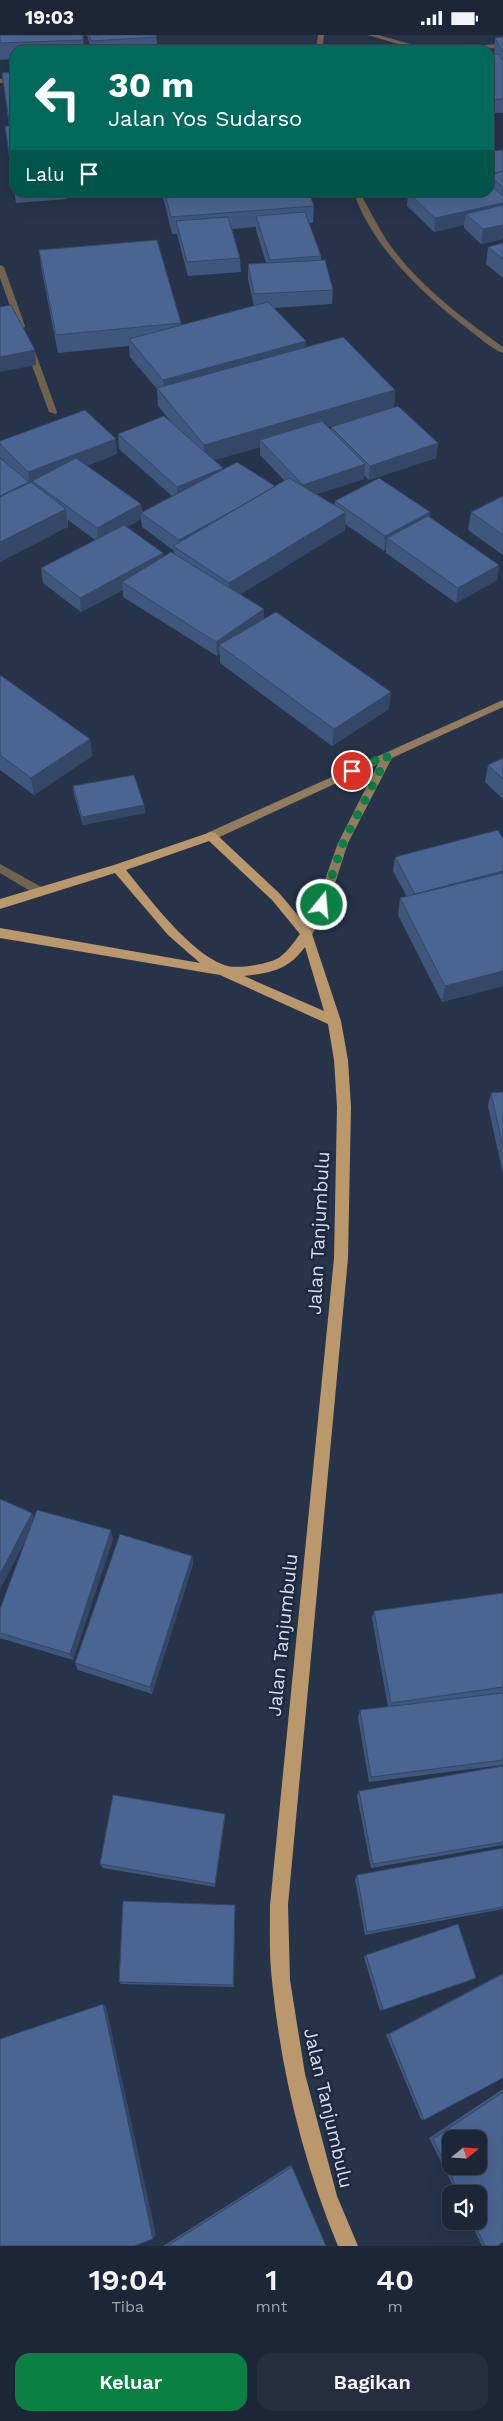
<!DOCTYPE html>
<html lang="id">
<head>
<meta charset="utf-8">
<style>
	:root { --surface:#1c2637; --page:#252e3f; --text:#f1f3f6; --muted:#a0a5ad; --line:#3a4352; --accent:#0b8043 }
	body { margin:0; font-family:"Work Sans",sans-serif; background:var(--page); color:var(--text); height:100vh; display:flex; flex-direction:column; font-size:19px; white-space:nowrap }
	* { box-sizing:border-box; margin:0 }
	p { font-size:16px; color:var(--muted) }
	.icon { flex:none; width:28px; height:28px; fill:none; stroke:currentColor; stroke-width:2; stroke-linecap:round; stroke-linejoin:round }
	.map { position:relative; height:2211px; overflow:hidden }
	.panel { display:flex; flex-direction:column; background:var(--surface); flex:1 }
	.panel>* { flex:none }
	.banner { position:absolute; left:10px; top:10px; width:484px; height:152px; border-radius:15px; box-shadow:0 5px 20px #0002,0 0 0 1px var(--line); background:#00695c; color:#fff; overflow:hidden }
	.needle { width:32px; rotate:72deg }
	.fabs { position:absolute; left:442px; top:2095px; display:grid; gap:10px }
	.fabs a { display:grid; place-items:center; width:45px; height:45px; border-radius:10px; background:var(--surface); box-shadow:0 5px 20px #0002,0 0 0 1px var(--line); font-size:25px }
	.pin { position:absolute; display:grid; place-items:center; width:42px; height:42px; color:#fff; margin:-21px; border:2px solid #fff; border-radius:50%; box-shadow:0 1px 5px #0007 }
	.me { position:absolute; width:55px; margin:-28px; rotate:17deg; stroke-linejoin:round; filter:drop-shadow(0 0 4px #0008) }
	.turn { display:flex; align-items:center; gap:18px; height:105px; padding:0 15px; font-size:22px }
	.turn .icon { width:65px; height:65px; stroke-width:2.5 }
	.turn b { display:block; font-size:35px; line-height:42px }
	.then { display:flex; align-items:center; height:48px; padding:0 15px; background:#0003; gap:10px; font-size:19px }
	.eta { display:flex; justify-content:space-evenly; align-items:center; height:85px; text-align:center }
	.eta b { font-size:30px; font-weight:600; line-height:35px }
	.action { display:flex; gap:10px; margin-top:auto; padding:10px 15px }
	.action a { flex:1; height:58px; border-radius:15px; background:var(--accent); color:#fff; font-size:20px; font-weight:600; line-height:58px; text-align:center }
	.action a+a { background:var(--page); color:var(--text) }
	.status { display:flex; justify-content:space-between; align-items:center; height:35px; padding:0 25px; background:var(--surface); direction:ltr }
	.status svg { height:14px; fill:currentColor }
	.map>svg:first-child { display:block }
	.lines { fill:none; stroke-linecap:round; stroke-linejoin:round }
	.minor { fill:#71624f; fill-rule:evenodd }
	.secondary { fill:#937b5d; fill-rule:evenodd }
	.trunk { fill:#ba986c; fill-rule:evenodd }
	.wall { fill:#40577d; fill-rule:evenodd }
	.shaded-wall { fill:#344766 }
	.building { fill:#4a6591; stroke:#344766; fill-rule:evenodd }
	.route { stroke:#0b8043; stroke-width:9; stroke-dasharray:0 16.2 }
	.labels { text-anchor:middle; stroke-width:5; stroke-linejoin:round; paint-order:stroke }
	.near-street-label { font-size:19px; fill:#d5ddec; stroke:#1c293f }
</style>
</head>
<body>
<div class="status"><b>19:03</b><svg viewBox="0 0 49 12"><path d="M0 12V9h3v3zM5 12V6h3v6zM10 12V3h3v9zM15 12V0h3v12zM26 1h20v11H26zM47 4h2v5h-2z"/></svg></div>
<div class="map">
<svg width="503" height="2211" viewBox="0 0 503 2211">
	<rect width="100%" height="100%" fill="#263349"/>
	<g class="lines">
		<path class="minor" d="M 318,0 L 324,0 L 322,15 L 316,15 Z
			M 368,0 L 378,0 L 425,13 L 503,9 L 503,13 L 413,15 L 414,14 Z
			M 15,43 L 15,47 L 0,48 L 0,44 Z
			M 354,158 L 360,158 C 371,177 380,197 393,214 C 423,254 464,284 503,312 L 503,318 C 491,314 479,302 468,294 C 424,260 372,212 354,158 Z
			M 0,230 L 4,232 L 25,291 L 24,293 L 17,291 L 0,243 Z
			M 27,312 L 34,314 L 57,377 L 56,379 L 49,377 L 26,314 Z
			M 0,829 L 45,854 L 47,857 L 45,860 L 37,860 L 0,838 Z"/>
		<path class="secondary" d="M 503,665 L 503,672 L 392,723 L 348,808 L 328,870 L 311,902 L 303,902 L 301,899 L 316,870 L 338,808 L 378,729 L 215,804 L 207,804 L 206,801 L 207,798 Z"/>
		<path class="trunk" d="M 211,797 L 215,798 L 280,859 L 311,896 L 341,986 L 348,1025 L 351,1072 L 348,1223 L 288,1870 L 290,1945 L 305,2039 L 337,2161 L 358,2211 L 338,2211 C 303,2127 281,2036 272,1946 C 269,1921 270,1895 270,1870 L 334,1223 L 337,1072 L 334,1025 L 328,989 L 220,940 L 0,903 L 0,893 L 200,928 L 168,900 L 115,838 L 0,874 L 0,864 L 114,830 ZM 209,806 L 272,865 L 300,899 C 294,907 288,916 280,922 C 270,929 236,935 224,930 C 190,918 149,863 126,835 ZM 305,912 L 324,976 L 244,941 C 271,938 288,935 305,912 Z"/>
	</g>
	<path class="wall" d="M 0,0 L 83,0 L 84,15 L 15,15 L 15,24 L 0,25 Z
		M 87,0 L 156,0 L 158,15 L 91,15 Z
		M 503,2 L 503,78 L 489,78 L 489,20 L 494,20 L 495,3 Z
		M 15,37 L 15,158 L 66,158 L 67,164 L 16,168 L 5,91 L 9,91 L 2,38 Z
		M 503,115 L 503,204 L 481,209 L 464,193 L 464,190 L 434,197 L 407,171 L 408,158 L 489,158 L 489,116 Z
		M 162,158 L 309,158 L 314,171 L 313,188 L 309,188 L 321,221 L 321,225 L 333,255 L 332,269 L 274,273 L 306,313 L 395,355 L 394,372 L 438,408 L 436,423 L 369,445 L 364,440 L 364,444 L 316,459 L 334,470 L 335,466 L 430,477 L 429,482 L 499,530 L 497,545 L 456,568 L 386,518 L 386,514 L 384,516 L 345,489 L 345,495 L 240,559 L 264,584 L 389,674 L 332,711 L 220,628 L 220,619 L 217,621 L 123,562 L 123,555 L 81,577 L 43,548 L 41,533 L 95,505 L 68,485 L 68,492 L 0,422 L 0,406 L 117,419 L 86,431 L 141,469 L 142,477 L 172,461 L 119,414 L 118,399 L 172,388 L 158,371 L 157,354 L 130,322 L 129,311 L 58,318 L 41,232 L 39,215 L 181,288 L 181,290 L 254,271 L 248,244 L 248,229 L 266,228 L 256,195 L 256,192 L 232,194 L 240,223 L 241,237 L 188,241 L 177,199 L 172,199 ZM 366,381 L 331,392 L 331,396 L 328,392 ZM 260,412 L 260,420 L 285,446 L 275,451 L 223,434 L 223,433 L 214,425 ZM 141,484 L 142,492 L 173,515 L 174,518 L 163,521 L 163,518 L 127,492 Z
		M 503,208 L 503,243 L 486,229 L 488,212 Z
		M 503,461 L 503,520 L 468,495 L 471,477 Z
		M 0,640 L 90,704 L 92,721 L 34,760 L 0,735 Z
		M 503,723 L 503,764 L 485,747 L 488,730 Z
		M 73,751 L 144,770 L 145,778 L 83,790 L 74,760 Z
		M 503,804 L 503,951 L 442,967 L 398,880 L 400,863 L 407,862 L 393,836 L 395,822 Z
		M 503,1057 L 503,1139 L 488,1071 L 491,1058 Z
		M 0,1464 L 32,1478 L 34,1484 L 113,1504 L 73,1625 L 0,1603 L 0,1574 L 26,1504 L 0,1554 Z
		M 192,1521 L 193,1529 L 152,1659 L 78,1635 L 75,1628 Z
		M 503,1558 L 503,1730 L 369,1747 L 358,1682 L 360,1675 L 388,1672 L 372,1583 L 374,1576 Z
		M 503,1731 L 503,1810 L 371,1833 L 357,1761 L 359,1756 Z
		M 225,1783 L 215,1852 L 103,1833 L 100,1829 Z
		M 503,1813 L 503,1874 L 365,1900 L 355,1844 L 357,1840 Z
		M 235,1870 L 234,1952 L 121,1949 L 119,1947 Z
		M 366,1920 L 476,1943 L 380,1976 L 364,1922 Z
		M 503,1938 L 424,2085 L 421,2084 L 386,2000 Z
		M 503,2054 L 503,2207 L 497,2211 L 482,2211 L 470,2186 L 479,2186 L 479,2159 L 457,2159 L 429,2103 Z
		M 291,2130 L 326,2211 L 163,2211 Z"/>
	<path class="shaded-wall" d="M 503,168 L 503,182 L 466,179 L 464,190 L 434,197 L 435,183 Z
		M 503,190 L 503,204 L 481,209 L 483,194 Z
		M 306,306 L 305,324 L 164,363 L 163,345 Z
		M 35,315 L 36,330 L 0,337 L 0,322 Z
		M 395,355 L 394,373 L 265,410 L 260,405 L 260,412 L 204,428 L 204,410 Z
		M 116,404 L 117,419 L 37,449 L 32,446 L 32,451 L 0,476 L 0,461 L 29,448 L 28,437 Z
		M 438,408 L 436,423 L 369,445 L 370,431 Z
		M 365,429 L 364,444 L 302,464 L 303,450 Z
		M 223,433 L 223,448 L 177,467 L 177,452 Z
		M 276,452 L 180,515 L 179,505 Z
		M 141,469 L 141,484 L 98,508 L 97,493 Z
		M 66,474 L 68,492 L 0,527 L 0,507 Z
		M 346,477 L 345,495 L 230,566 L 229,548 Z
		M 430,477 L 428,492 L 387,503 L 386,514 L 384,516 L 385,501 Z
		M 163,518 L 164,532 L 122,547 L 123,555 L 81,577 L 80,563 Z
		M 499,530 L 497,545 L 456,568 L 458,553 Z
		M 264,574 L 264,588 L 219,610 L 220,619 L 217,621 L 216,607 Z
		M 391,657 L 389,674 L 332,711 L 334,694 Z
		M 90,704 L 92,721 L 34,760 L 31,743 Z
		M 144,770 L 145,778 L 83,790 L 82,782 Z
		M 503,836 L 503,849 L 413,873 L 415,859 Z
		M 503,936 L 503,951 L 442,967 L 445,951 Z
		M 32,1478 L 35,1487 L 0,1554 L 0,1539 Z
		M 111,1495 L 113,1504 L 73,1625 L 70,1619 Z
		M 192,1521 L 193,1529 L 152,1659 L 150,1652 Z
		M 225,1779 L 225,1783 L 215,1852 L 215,1849 Z
		M 476,1943 L 472,1945 L 380,1976 L 383,1975 Z
		M 103,1969 L 106,1971 L 156,2200 L 153,2204 Z"/>
	<path class="building" d="M 0,0 L 83,0 L 83,5 L 0,8 Z
		M 89,0 L 156,0 L 157,2 L 91,6 Z
		M 503,2 L 503,17 L 495,3 Z
		M 499,19 L 503,27 L 503,64 L 489,65 L 489,20 Z
		M 15,37 L 15,86 L 9,86 L 2,38 Z
		M 5,91 L 15,91 L 15,154 L 14,154 Z
		M 503,115 L 503,136 L 496,138 L 489,138 L 489,116 Z
		M 503,136 L 503,152 L 489,140 Z
		M 489,148 L 503,161 L 503,168 L 435,183 L 409,158 L 489,158 Z
		M 165,158 L 309,158 L 314,171 L 171,182 Z
		M 503,170 L 503,190 L 483,194 L 466,179 Z
		M 305,177 L 321,221 L 270,225 L 256,181 Z
		M 228,182 L 240,223 L 187,227 L 176,186 Z
		M 157,205 L 181,288 L 56,300 L 39,215 Z
		M 503,208 L 503,224 L 488,212 Z
		M 325,225 L 333,255 L 254,259 L 248,229 Z
		M 268,267 L 306,306 L 163,345 L 129,304 Z
		M 11,270 L 35,315 L 0,322 L 0,272 Z
		M 343,302 L 395,355 L 204,410 L 157,353 Z
		M 398,371 L 438,408 L 370,431 L 331,392 Z
		M 85,375 L 116,404 L 28,437 L 0,409 L 0,406 Z
		M 164,381 L 223,433 L 177,452 L 118,399 Z
		M 322,386 L 365,429 L 303,450 L 260,405 Z
		M 0,423 L 29,447 L 0,461 Z
		M 76,423 L 141,469 L 97,493 L 32,446 Z
		M 237,427 L 275,451 L 245,469 L 179,505 L 141,478 Z
		M 289,443 L 346,477 L 229,548 L 173,511 Z
		M 379,443 L 430,477 L 385,501 L 335,466 Z
		M 31,447 L 66,474 L 0,507 L 0,462 Z
		M 503,461 L 503,500 L 471,477 Z
		M 428,481 L 499,530 L 458,553 L 387,503 Z
		M 124,490 L 163,518 L 80,563 L 41,533 Z
		M 171,517 L 264,574 L 216,607 L 122,547 Z
		M 276,577 L 391,657 L 334,694 L 219,610 Z
		M 0,640 L 90,704 L 31,743 L 0,720 Z
		M 503,723 L 503,744 L 488,730 Z
		M 134,740 L 144,770 L 82,782 L 73,751 Z
		M 498,795 L 503,804 L 503,836 L 415,859 L 395,822 Z
		M 503,838 L 503,936 L 445,951 L 400,863 Z
		M 503,1057 L 503,1112 L 491,1058 Z
		M 0,1464 L 32,1478 L 0,1539 Z
		M 37,1475 L 111,1495 L 70,1619 L 0,1598 L 0,1574 Z
		M 120,1499 L 192,1521 L 150,1652 L 75,1628 Z
		M 503,1558 L 503,1652 L 391,1668 L 374,1576 Z
		M 503,1658 L 503,1725 L 371,1742 L 360,1675 Z
		M 503,1731 L 503,1807 L 373,1829 L 359,1756 Z
		M 113,1760 L 225,1779 L 215,1849 L 100,1829 Z
		M 503,1813 L 503,1872 L 367,1897 L 357,1840 Z
		M 123,1866 L 235,1870 L 233,1950 L 119,1947 Z
		M 458,1889 L 476,1943 L 383,1975 L 366,1920 Z
		M 503,1939 L 503,2043 L 424,2085 L 389,1999 Z
		M 103,1969 L 153,2204 L 134,2211 L 0,2211 L 0,2004 Z
		M 503,2057 L 503,2207 L 497,2211 L 485,2211 L 473,2186 L 479,2186 L 479,2159 L 460,2159 L 433,2104 ZM 451,2104 L 479,2104 L 479,2131 L 451,2131 Z
		M 292,2132 L 326,2211 L 167,2211 Z"/>
	<g class="lines">
		<path class="route" d="M 322,870 L 343,808 L 388,720 L 352,736"/>
	</g>
	<g class="labels">
		<g class="near-street-label">
			<text transform="translate(318 1198) rotate(-87)" y="7">Jalan Tanjumbulu</text>
			<text transform="translate(282 1600) rotate(-84)" y="7">Jalan Tanjumbulu</text>
			<text transform="translate(329 2073) rotate(77)" y="7">Jalan Tanjumbulu</text>
		</g>
	</g>
</svg>
<div class="fabs">
<a><svg class="needle" viewBox="-14 -14 28 28"><path d="M0-13l5 13h-10z" fill="#e53935"/><path d="M0 13l5-13h-10z" fill="#a0a5ad"/></svg></a>
<a><svg class="icon" aria-label="sound" viewBox="0 0 24 24"><path d="M4 9h4l5-4v14l-5-4H4zM17 9q2 3 0 6"/></svg></a>
</div>
<div class="pin" style="left:352px;top:736px;background:#d93025"><svg class="icon" aria-label="arrive" viewBox="0 0 24 24"><path d="M6 21V4h12l-3 4 3 4H6"/></svg></div>
<svg class="me" style="left:322px;top:870px" viewBox="-20 -20 40 40"><circle r="17" fill="#0b8043" stroke="#fff" stroke-width="3"/><path d="M0-11L8 9 0 5-8 9z" fill="#fff"/></svg>
<div class="banner">
<div class="turn"><svg class="icon" aria-label="left" viewBox="0 0 24 24"><path d="M17 20v-9H6M10 6l-5 5 5 5"/></svg><div><b>30 m</b>Jalan Yos Sudarso</div></div>
<div class="then">Lalu<svg class="icon" aria-label="arrive" viewBox="0 0 24 24"><path d="M6 21V4h12l-3 4 3 4H6"/></svg></div>
</div>
</div>
<section class="panel">
<div class="eta">
<div><b>19:04</b><p>Tiba</p></div>
<div><b>1</b><p>mnt</p></div>
<div><b>40</b><p>m</p></div>
</div>
<div class="action"><a>Keluar</a><a>Bagikan</a></div>
</section>
</body>
</html>
